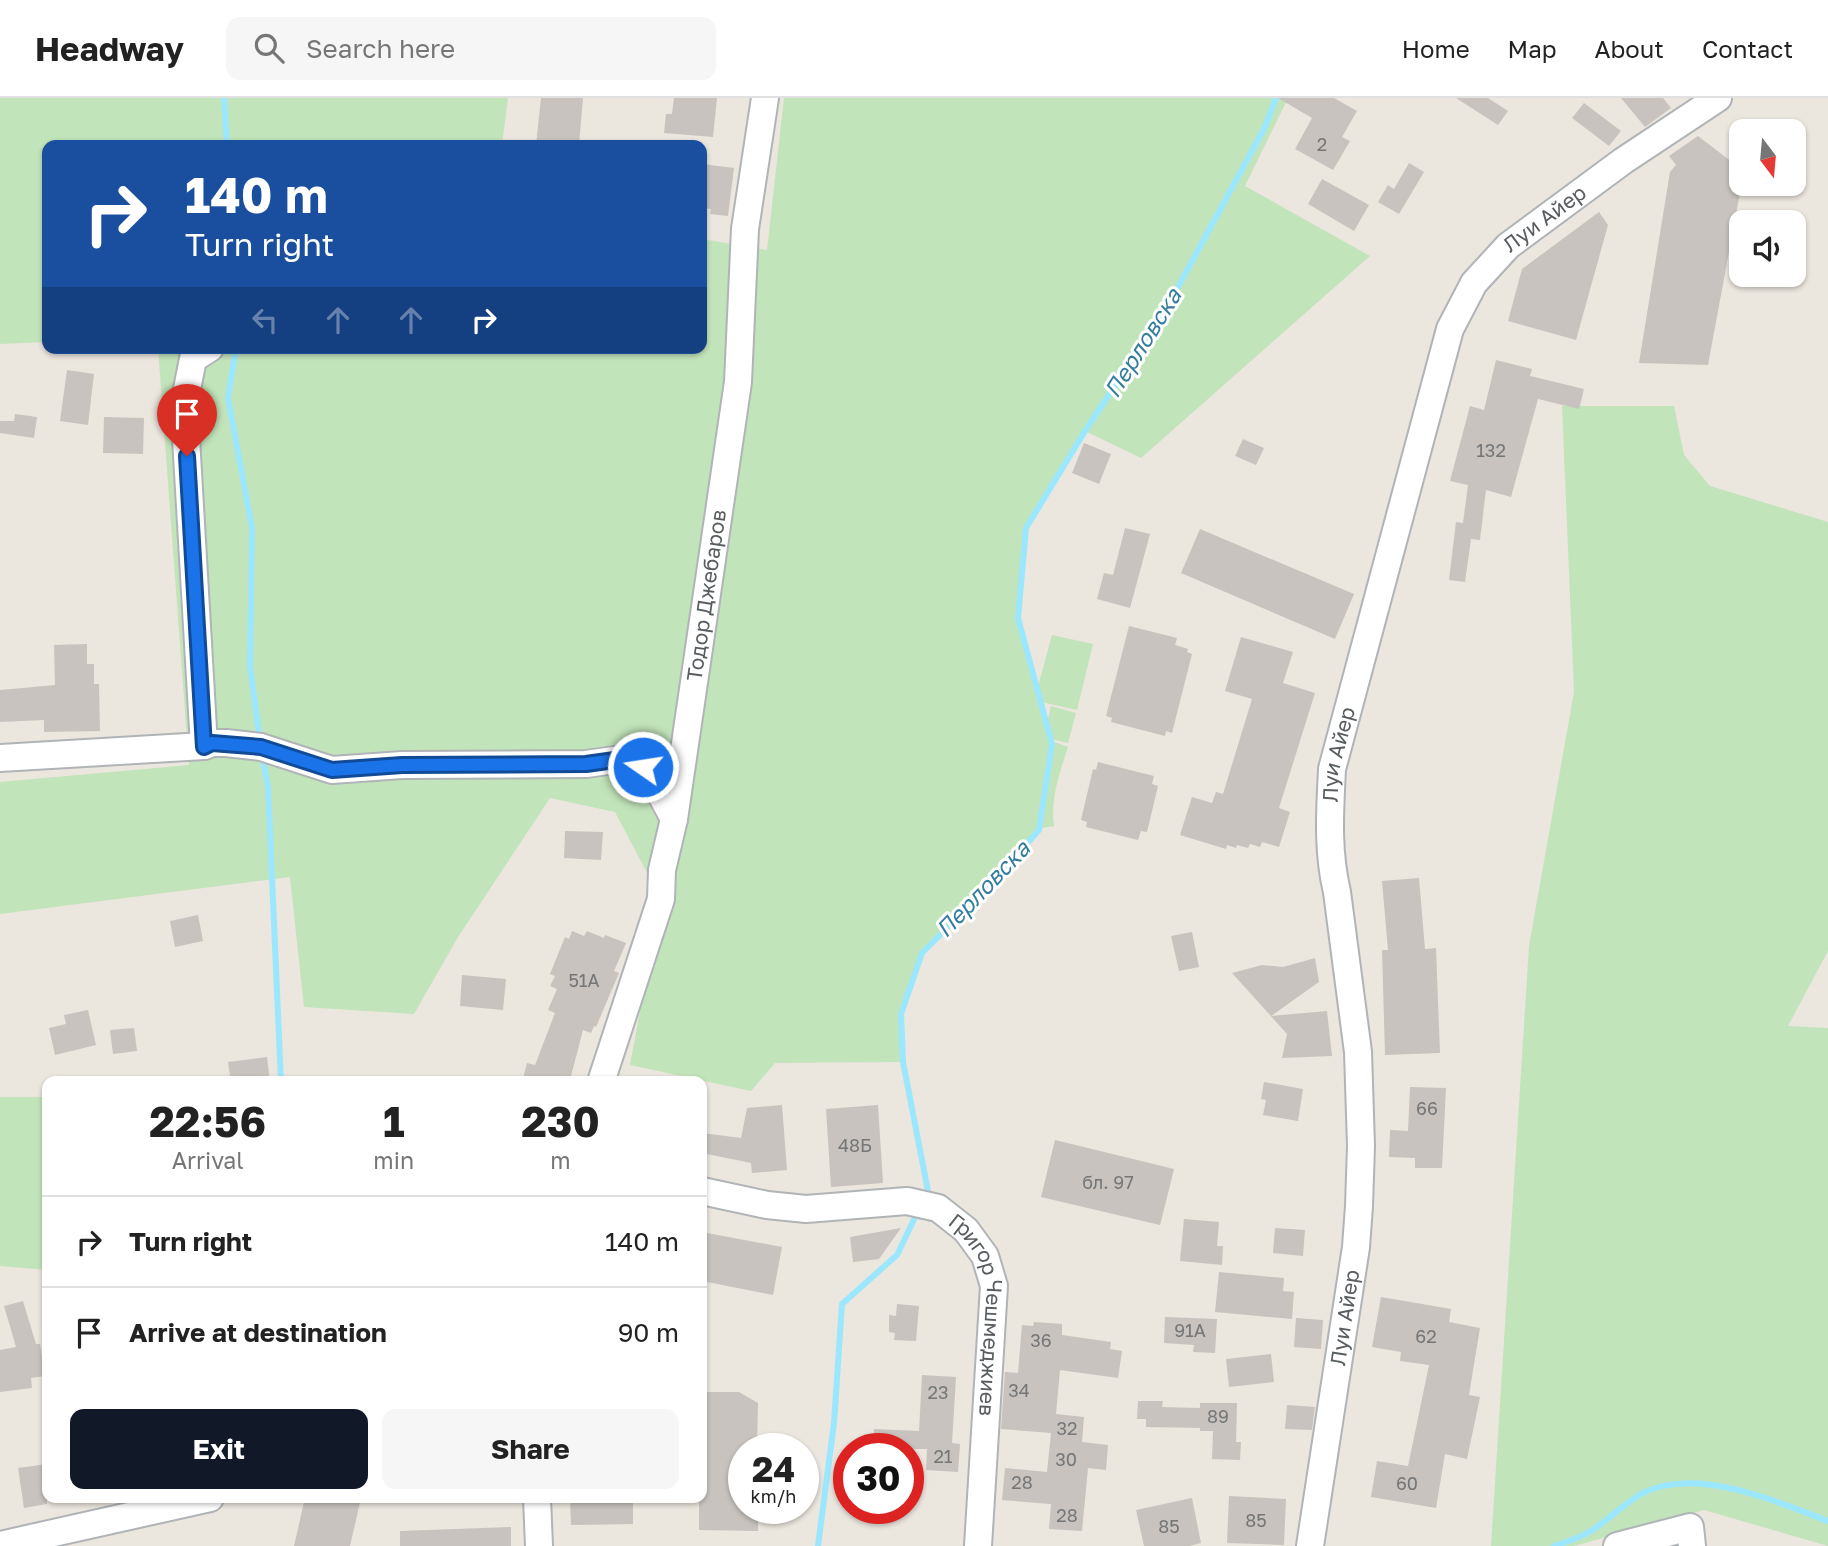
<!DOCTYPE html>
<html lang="en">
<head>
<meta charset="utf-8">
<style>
	:root { --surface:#fff; --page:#f6f6f6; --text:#222; --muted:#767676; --line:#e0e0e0; --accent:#111827 }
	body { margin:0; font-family:"Golos Text",sans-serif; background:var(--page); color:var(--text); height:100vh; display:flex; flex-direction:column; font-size:26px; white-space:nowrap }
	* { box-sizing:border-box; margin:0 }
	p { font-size:23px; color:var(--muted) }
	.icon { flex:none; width:38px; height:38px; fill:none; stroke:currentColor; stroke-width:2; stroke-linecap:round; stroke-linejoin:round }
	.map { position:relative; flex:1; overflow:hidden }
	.sheet { position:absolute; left:42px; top:978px; width:665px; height:427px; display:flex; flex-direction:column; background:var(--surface); border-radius:14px; box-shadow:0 2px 5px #0004 }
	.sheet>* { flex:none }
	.banner { position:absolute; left:42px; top:42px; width:665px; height:214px; border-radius:14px; box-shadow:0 2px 5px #0004; background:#1a4fa0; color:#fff; overflow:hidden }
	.needle { width:46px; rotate:164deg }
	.buttons { position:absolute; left:1729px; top:21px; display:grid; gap:14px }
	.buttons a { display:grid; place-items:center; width:77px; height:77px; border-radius:14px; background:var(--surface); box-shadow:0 2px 5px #0004; font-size:35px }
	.speed { position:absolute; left:728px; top:1335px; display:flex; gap:14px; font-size:35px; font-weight:700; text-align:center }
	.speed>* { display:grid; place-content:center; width:91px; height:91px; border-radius:50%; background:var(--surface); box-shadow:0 2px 5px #0004; line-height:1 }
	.speed small { font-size:18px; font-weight:400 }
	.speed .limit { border:10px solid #d22; background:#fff; color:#111 }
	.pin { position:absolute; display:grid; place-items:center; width:60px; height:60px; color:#fff; margin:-72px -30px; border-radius:50% 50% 50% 0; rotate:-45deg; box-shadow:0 0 7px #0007 }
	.pin .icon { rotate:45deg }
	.me { position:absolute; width:77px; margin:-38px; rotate:283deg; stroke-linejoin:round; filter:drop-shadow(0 0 5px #0008) }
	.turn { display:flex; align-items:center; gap:24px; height:147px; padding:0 28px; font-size:32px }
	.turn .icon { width:91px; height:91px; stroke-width:2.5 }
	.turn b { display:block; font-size:49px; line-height:60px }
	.lanes { display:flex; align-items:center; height:66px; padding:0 28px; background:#0003; justify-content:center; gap:35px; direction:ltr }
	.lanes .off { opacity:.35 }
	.eta { display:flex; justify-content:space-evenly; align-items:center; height:119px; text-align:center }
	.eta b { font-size:42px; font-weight:700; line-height:49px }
	.action { display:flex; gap:14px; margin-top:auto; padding:14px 28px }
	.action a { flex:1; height:80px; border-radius:14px; background:var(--accent); color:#fff; font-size:28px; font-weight:700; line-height:80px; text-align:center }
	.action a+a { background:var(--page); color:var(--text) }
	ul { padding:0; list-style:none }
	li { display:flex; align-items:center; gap:21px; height:91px; padding:0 28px; border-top:2px solid var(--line) }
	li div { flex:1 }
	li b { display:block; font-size:26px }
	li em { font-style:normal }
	header { display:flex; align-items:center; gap:42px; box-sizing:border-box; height:98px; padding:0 35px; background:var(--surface); border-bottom:2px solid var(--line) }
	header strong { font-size:33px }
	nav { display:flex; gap:38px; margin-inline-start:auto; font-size:24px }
	.search { width:490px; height:63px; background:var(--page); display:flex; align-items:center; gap:18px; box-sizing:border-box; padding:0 24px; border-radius:14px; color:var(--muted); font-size:26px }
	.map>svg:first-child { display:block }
	.green { fill:#c2e4ba }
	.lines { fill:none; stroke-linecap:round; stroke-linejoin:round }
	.stream { stroke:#9be7ff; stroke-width:6 }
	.building { fill:#c8c3be }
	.street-casing { stroke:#b0b4b7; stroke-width:30 }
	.street { stroke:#fff; stroke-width:26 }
	.route-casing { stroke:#114b97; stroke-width:18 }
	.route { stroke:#1a73e8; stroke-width:12 }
	.labels { text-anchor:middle; stroke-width:6; stroke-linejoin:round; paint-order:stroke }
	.number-label { font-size:18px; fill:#747678 }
	.street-label { font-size:21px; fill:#585d60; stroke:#fff }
	.water-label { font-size:23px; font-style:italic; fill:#347d9f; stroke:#fff }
</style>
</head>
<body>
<header>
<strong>Headway</strong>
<div class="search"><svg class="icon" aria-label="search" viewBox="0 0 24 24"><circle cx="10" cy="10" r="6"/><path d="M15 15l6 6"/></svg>Search here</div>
<nav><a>Home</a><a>Map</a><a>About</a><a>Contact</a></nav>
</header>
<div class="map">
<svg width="1828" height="1448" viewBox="0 0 1828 1448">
	<rect width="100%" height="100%" fill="#ebe6de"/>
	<path class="green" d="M 0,0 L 508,0 L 502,47 L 47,47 L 47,244 L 0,246 Z
		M 784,0 L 1288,0 L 1245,88 L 1370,158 L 1141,360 L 1085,333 L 1026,429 L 1018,520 L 1037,592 L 1052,537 L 1093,546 L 1077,612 L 1041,604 L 1047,625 L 1051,608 L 1076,615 L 1068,645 L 1051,641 L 1052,646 L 1039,732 L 991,786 L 922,855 L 901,916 L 903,964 L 775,965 L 751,993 L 630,967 L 661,801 L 615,714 L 550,700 L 458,839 L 414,916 L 304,909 L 290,779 L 0,816 L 0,684 L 189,667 L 158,250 L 702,250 L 702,141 L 767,152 Z
		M 1562,308 L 1674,308 L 1684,357 L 1710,388 L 1828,424 L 1828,853 L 1788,928 L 1828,930 L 1828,1448 L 1704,1412 L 1574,1448 L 1491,1448 L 1529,848 L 1574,594 Z
		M 1054,644 L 1068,649 C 1060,674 1050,701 1054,728 L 1041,730 Z
		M 0,999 L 47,999 L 47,1172 L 0,1168 Z"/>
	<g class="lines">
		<path class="stream" d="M 224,0 L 227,47
			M 236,250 L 228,300 L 252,430 L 250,569 L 260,643
			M 262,657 L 268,689 L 281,984
			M 924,1102 L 928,1093 L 903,964 L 901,916 L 922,855 L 991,786 L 1039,732 L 1052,646 L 1018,520 L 1026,430 L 1085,333 L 1166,211 L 1265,29 L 1276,0
			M 818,1448 L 834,1325 L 842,1206 L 897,1157 L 919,1111
			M 1554,1448 C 1567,1444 1582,1439 1594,1431 C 1610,1420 1624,1406 1641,1396 C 1695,1367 1777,1404 1828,1423"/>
	</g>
	<path class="building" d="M 541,0 L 583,0 L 579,47 L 536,47 Z
		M 674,0 L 717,0 L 713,39 L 664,35 L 666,16 L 672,16 Z
		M 1278,0 L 1334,0 L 1357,13 L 1342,39 L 1350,43 L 1333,72 L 1295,51 L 1312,20 Z
		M 1456,0 L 1488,0 L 1508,13 L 1498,27 Z
		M 1621,0 L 1663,0 L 1671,10 L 1645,29 Z
		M 1584,5 L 1621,33 L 1609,48 L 1572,20 Z
		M 1698,38 L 1741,71 L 1741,89 L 1708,267 L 1639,265 L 1670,74 L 1676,67 L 1669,58 Z
		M 1409,65 L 1424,74 L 1399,116 L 1378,104 L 1388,87 L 1394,91 Z
		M 702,66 L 734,70 L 728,118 L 710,116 L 711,111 L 702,110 Z
		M 1322,81 L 1369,107 L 1354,133 L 1308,106 Z
		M 1599,114 L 1608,127 L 1576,242 L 1508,223 L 1522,171 Z
		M 1496,262 L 1532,271 L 1530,278 L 1584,291 L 1579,311 L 1538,301 L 1511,399 L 1486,392 L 1480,442 L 1471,441 L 1465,484 L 1449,482 L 1456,424 L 1463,425 L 1468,387 L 1450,383 L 1470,308 L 1484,312 Z
		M 67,272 L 94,276 L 88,327 L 60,323 Z
		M 15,316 L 37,319 L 34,340 L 0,335 L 0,323 L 14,323 Z
		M 104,319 L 144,320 L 143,356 L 103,355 Z
		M 1243,341 L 1264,350 L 1256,367 L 1235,358 Z
		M 1084,345 L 1111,356 L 1099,386 L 1072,375 Z
		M 1125,430 L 1150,436 L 1130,510 L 1097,501 L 1104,475 L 1113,477 Z
		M 1200,431 L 1354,496 L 1335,541 L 1181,475 Z
		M 1129,528 L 1177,540 L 1175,547 L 1188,551 L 1187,554 L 1192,556 L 1172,635 L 1166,633 L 1165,638 L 1111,624 L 1112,620 L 1106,618 Z
		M 1241,539 L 1293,554 L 1283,585 L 1315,595 L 1279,710 L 1290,714 L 1279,749 L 1262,744 L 1260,749 L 1250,746 L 1248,750 L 1237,747 L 1236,750 L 1227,747 L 1226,751 L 1180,737 L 1192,699 L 1212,705 L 1216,694 L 1223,696 L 1252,601 L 1225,593 Z
		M 87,546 L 87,566 L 94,566 L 94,586 L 99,586 L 100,633 L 44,634 L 44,622 L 0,624 L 0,592 L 55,587 L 54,547 Z
		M 1098,664 L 1154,678 L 1152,686 L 1158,688 L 1147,734 L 1141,733 L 1138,742 L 1086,729 L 1087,724 L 1081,722 L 1093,671 L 1096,672 Z
		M 565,733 L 603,734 L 601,762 L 564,760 Z
		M 1419,780 L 1425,851 L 1436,850 L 1440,955 L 1385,957 L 1382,852 L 1388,852 L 1382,783 Z
		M 198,817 L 203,843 L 175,849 L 170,823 Z
		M 572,833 L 584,838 L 587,833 L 604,840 L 605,837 L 626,845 L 614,873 L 619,875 L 596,929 L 594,928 L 591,935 L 583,932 L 571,978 L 575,979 L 574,984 L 522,984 L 527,965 L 535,967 L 555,915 L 548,912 L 557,891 L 550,888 L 555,878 L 550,876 L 565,839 L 569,841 Z
		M 1192,834 L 1199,869 L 1179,873 L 1171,838 Z
		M 1315,860 L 1319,884 L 1271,918 L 1327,913 L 1332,958 L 1282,960 L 1287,936 L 1232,875 L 1262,867 L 1283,869 Z
		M 462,877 L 506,881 L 503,912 L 460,908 Z
		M 88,912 L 96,947 L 55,957 L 49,930 L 66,926 L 64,917 Z
		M 134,930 L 137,953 L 113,956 L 110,932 Z
		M 267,959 L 270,984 L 231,984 L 228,964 Z
		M 1264,984 L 1303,991 L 1298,1023 L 1263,1017 L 1266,1002 L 1261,1001 Z
		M 1410,989 L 1446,990 L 1442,1070 L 1415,1070 L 1415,1060 L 1389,1059 L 1390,1032 L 1408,1033 Z
		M 782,1007 L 787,1072 L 752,1075 L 751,1065 L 702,1055 L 702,1035 L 741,1040 L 747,1010 Z
		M 878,1007 L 883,1085 L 831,1089 L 826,1011 Z
		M 1055,1042 L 1174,1071 L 1160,1127 L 1041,1099 Z
		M 1184,1121 L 1219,1124 L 1217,1148 L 1223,1148 L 1222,1167 L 1180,1163 Z
		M 901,1130 L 879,1161 L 853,1164 L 850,1139 Z
		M 1275,1130 L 1305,1132 L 1303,1158 L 1273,1155 Z
		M 702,1134 L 782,1149 L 773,1197 L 702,1183 Z
		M 1219,1174 L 1284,1180 L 1283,1193 L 1294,1194 L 1292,1221 L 1215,1214 Z
		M 1381,1199 L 1451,1211 L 1449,1224 L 1480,1230 L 1469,1297 L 1480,1299 L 1467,1361 L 1445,1356 L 1436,1410 L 1371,1399 L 1377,1363 L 1408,1368 L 1429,1267 L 1400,1263 L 1401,1254 L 1372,1249 Z
		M 23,1203 L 36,1246 L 40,1246 L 45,1278 L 31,1280 L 32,1290 L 0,1294 L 0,1252 L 16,1249 L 4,1208 Z
		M 897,1206 L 919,1208 L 916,1243 L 894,1242 L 895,1235 L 889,1234 L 889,1217 L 896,1218 Z
		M 1165,1219 L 1217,1221 L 1215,1255 L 1193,1254 L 1194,1247 L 1164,1245 Z
		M 1296,1220 L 1323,1222 L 1321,1251 L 1294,1249 Z
		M 1034,1224 L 1062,1226 L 1062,1237 L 1111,1244 L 1110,1251 L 1122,1253 L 1118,1280 L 1060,1272 L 1056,1316 L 1084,1319 L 1082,1344 L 1108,1347 L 1106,1372 L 1088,1370 L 1082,1433 L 1049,1431 L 1051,1406 L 1002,1402 L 1005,1370 L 1047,1374 L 1051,1335 L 1001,1331 L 1005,1274 L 1018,1275 L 1022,1227 L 1033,1228 Z
		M 1271,1256 L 1274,1284 L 1229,1289 L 1226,1261 Z
		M 922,1277 L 956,1279 L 952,1345 L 960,1346 L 958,1374 L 926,1372 L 927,1351 L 873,1351 L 874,1331 L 919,1333 Z
		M 702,1294 L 739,1294 L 758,1305 L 757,1351 L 744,1351 L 744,1410 L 758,1410 L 758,1433 L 699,1432 L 699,1400 L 702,1400 Z
		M 1138,1303 L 1163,1303 L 1162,1309 L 1200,1310 L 1200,1305 L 1237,1305 L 1236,1344 L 1241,1344 L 1240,1362 L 1212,1361 L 1213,1333 L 1200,1333 L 1200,1330 L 1146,1329 L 1146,1321 L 1137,1321 Z
		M 1287,1307 L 1315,1309 L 1312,1332 L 1285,1331 Z
		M 47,1366 L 47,1406 L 24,1410 L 18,1370 Z
		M 1229,1398 L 1286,1401 L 1284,1447 L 1227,1445 Z
		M 305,1400 L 361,1400 L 350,1448 L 294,1448 Z
		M 570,1400 L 633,1400 L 633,1426 L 571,1427 Z
		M 1192,1400 L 1201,1445 L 1189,1448 L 1144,1448 L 1136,1412 Z
		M 511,1429 L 511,1448 L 400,1448 L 400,1433 Z"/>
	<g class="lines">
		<defs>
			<g id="street">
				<path d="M 204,648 L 184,306 L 193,261 L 210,250"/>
				<path d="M 0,660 L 204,648 L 212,645 L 226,645 L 261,649 L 332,672 L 402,667 L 586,666 L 622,661 L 643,669 L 652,680 L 674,721"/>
				<path id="s1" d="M 601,984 L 661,801 L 662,772 L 674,721 L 738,284 L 745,131 L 765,0"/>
				<path id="s2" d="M 702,1093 L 767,1107 L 806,1111 L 907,1103 L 938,1110 L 966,1132 L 985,1158 L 994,1188 L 978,1448"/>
				<path d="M 537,1400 L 539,1448"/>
				<path d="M 0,1447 L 210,1400"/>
				<path id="s3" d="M 1310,1448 L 1356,1149 L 1359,1108 L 1361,1048 L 1358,954 L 1337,794 C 1327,752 1330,713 1332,671 L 1450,231 L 1474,185 L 1508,148 L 1623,63 L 1718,0"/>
				<path d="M 1617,1448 L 1690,1429 L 1692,1448"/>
			</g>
		</defs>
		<use href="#street" class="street-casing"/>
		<use href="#street" class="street"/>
	</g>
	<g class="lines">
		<defs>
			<path id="route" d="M 187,358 L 204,649 L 212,645 L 261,649 L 332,672 L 402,667 L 586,666 L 622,661 L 643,669"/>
		</defs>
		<use href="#route" class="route-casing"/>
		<use href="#route" class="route"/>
	</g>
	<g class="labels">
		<g class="number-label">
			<text x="1322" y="53">2</text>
			<text x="1491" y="359">132</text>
			<text x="584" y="889">51А</text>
			<text x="1427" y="1017">66</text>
			<text x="855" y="1054">48Б</text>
			<text x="1108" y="1091">бл. 97</text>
			<text x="1190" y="1239">91А</text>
			<text x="1426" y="1245">62</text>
			<text x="1041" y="1249">36</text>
			<text x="1019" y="1299">34</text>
			<text x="938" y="1301">23</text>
			<text x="1218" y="1325">89</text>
			<text x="1067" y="1337">32</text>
			<text x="943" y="1365">21</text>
			<text x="1066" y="1368">30</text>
			<text x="1022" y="1391">28</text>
			<text x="1407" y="1392">60</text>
			<text x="1067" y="1424">28</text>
			<text x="1256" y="1429">85</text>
			<text x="1169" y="1435">85</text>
		</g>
		<g class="street-label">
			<text dy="7" stroke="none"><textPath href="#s3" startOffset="1386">Луи Айер</textPath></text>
			<text dy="7" stroke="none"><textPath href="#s1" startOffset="500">Тодор Джебаров</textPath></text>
			<text dy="7" stroke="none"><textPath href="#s3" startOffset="798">Луи Айер</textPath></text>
			<text dy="7" stroke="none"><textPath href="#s3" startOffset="231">Луи Айер</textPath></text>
			<text dy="7" stroke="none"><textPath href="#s2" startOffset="362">Григор Чешмеджиев</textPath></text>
		</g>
		<g class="water-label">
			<text transform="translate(1143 245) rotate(-58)" y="8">Перловска</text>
			<text transform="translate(983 791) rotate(-46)" y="8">Перловска</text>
		</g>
	</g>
</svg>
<div class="buttons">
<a><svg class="needle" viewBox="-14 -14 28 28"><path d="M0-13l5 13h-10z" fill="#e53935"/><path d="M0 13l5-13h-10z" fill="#767676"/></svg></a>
<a><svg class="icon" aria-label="sound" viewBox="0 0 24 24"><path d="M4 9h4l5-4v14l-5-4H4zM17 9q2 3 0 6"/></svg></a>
</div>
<div class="speed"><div>24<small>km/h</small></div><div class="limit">30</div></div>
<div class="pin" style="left:187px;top:358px;background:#d93025"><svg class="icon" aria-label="arrive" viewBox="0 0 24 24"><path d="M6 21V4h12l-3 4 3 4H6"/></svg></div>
<svg class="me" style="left:643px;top:669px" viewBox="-20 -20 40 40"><circle r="17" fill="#1a73e8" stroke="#fff" stroke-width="3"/><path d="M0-11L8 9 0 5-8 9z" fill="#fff"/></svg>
<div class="banner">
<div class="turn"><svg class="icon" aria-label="right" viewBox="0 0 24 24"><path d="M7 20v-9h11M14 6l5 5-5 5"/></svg><div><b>140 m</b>Turn right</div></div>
<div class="lanes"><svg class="icon off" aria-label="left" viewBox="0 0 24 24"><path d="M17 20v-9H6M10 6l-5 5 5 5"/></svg><svg class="icon off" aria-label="ahead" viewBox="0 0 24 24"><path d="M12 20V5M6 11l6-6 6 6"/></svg><svg class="icon off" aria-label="ahead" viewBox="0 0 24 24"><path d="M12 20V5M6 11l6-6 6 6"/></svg><svg class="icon" aria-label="right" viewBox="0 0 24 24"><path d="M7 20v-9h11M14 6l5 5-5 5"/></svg></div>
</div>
<section class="sheet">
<div class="eta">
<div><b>22:56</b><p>Arrival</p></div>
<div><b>1</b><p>min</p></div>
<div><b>230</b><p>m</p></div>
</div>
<ul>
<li><svg class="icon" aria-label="right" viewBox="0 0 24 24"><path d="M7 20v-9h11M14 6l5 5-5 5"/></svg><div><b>Turn right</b></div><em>140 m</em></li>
<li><svg class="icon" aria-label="arrive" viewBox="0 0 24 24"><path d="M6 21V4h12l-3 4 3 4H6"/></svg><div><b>Arrive at destination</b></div><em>90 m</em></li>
</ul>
<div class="action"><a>Exit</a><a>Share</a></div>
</section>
</div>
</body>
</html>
